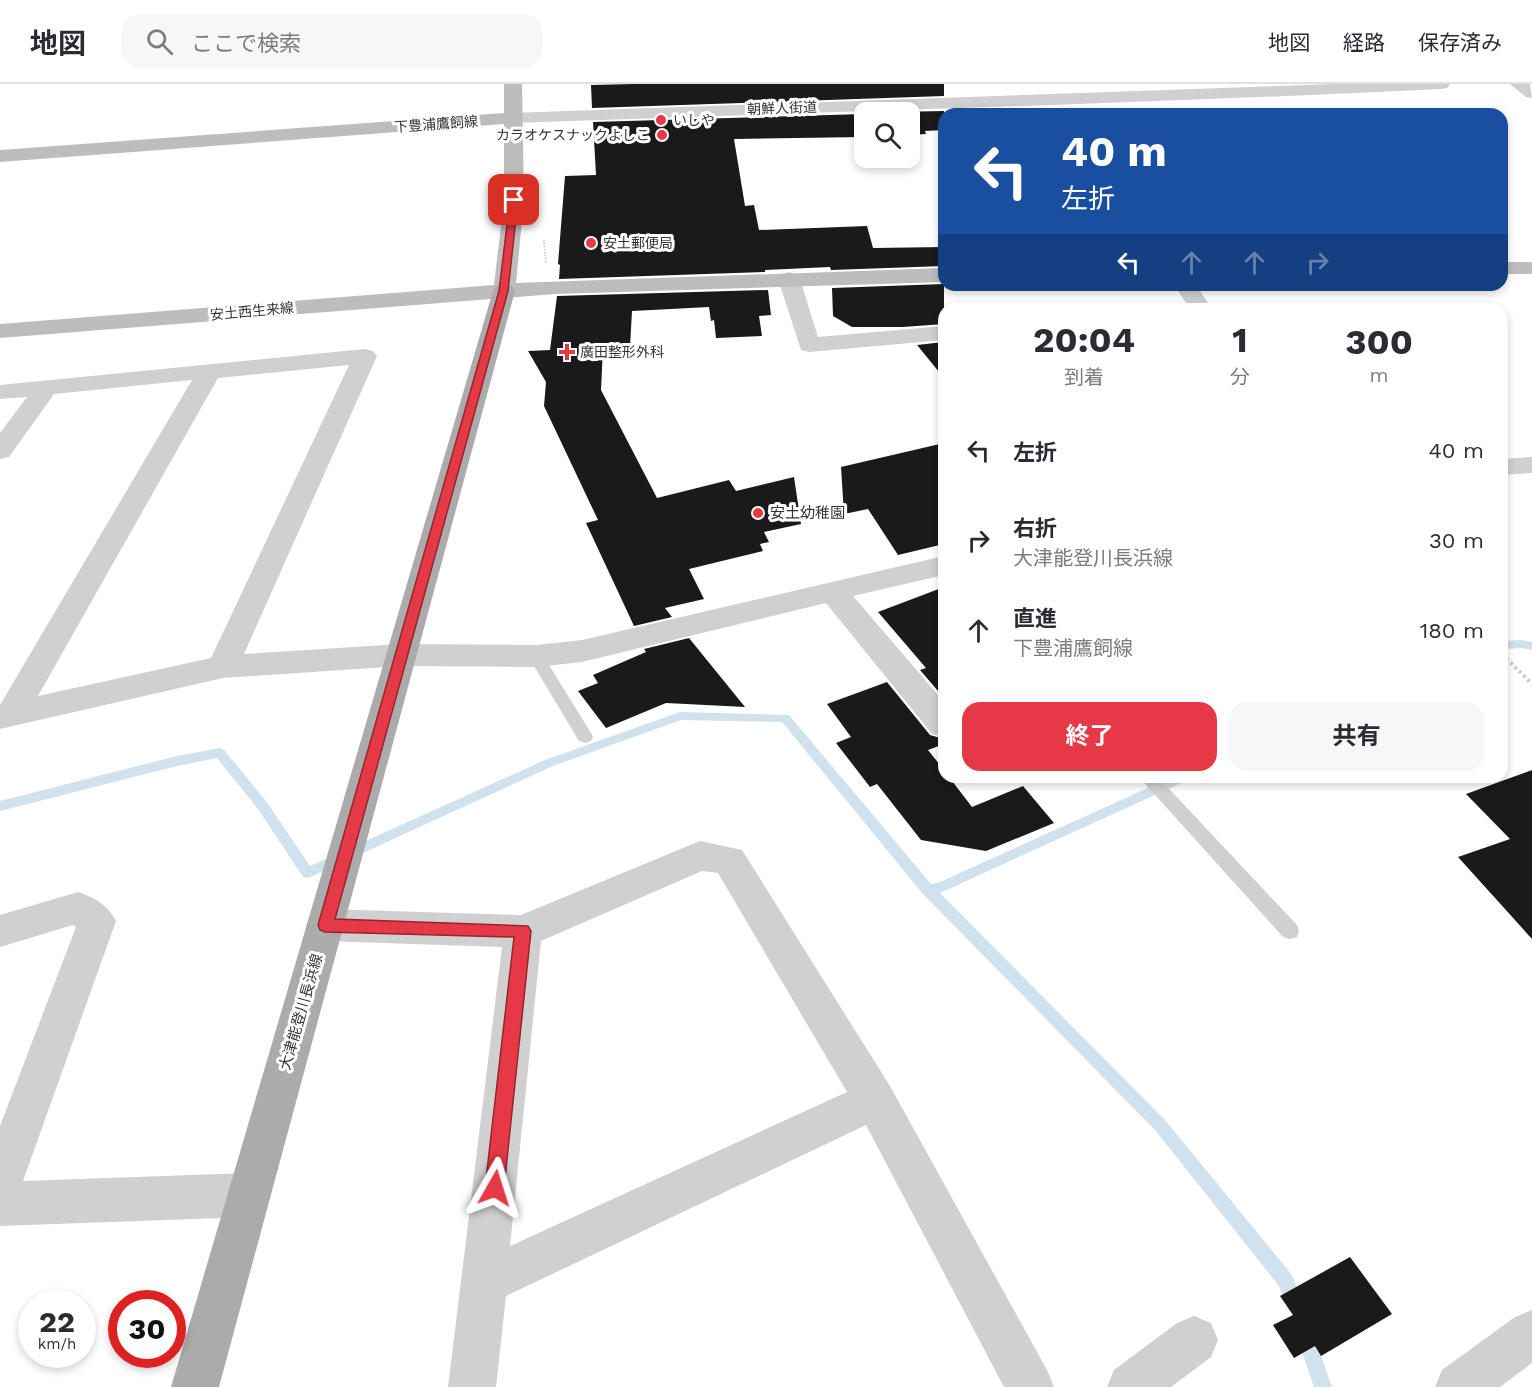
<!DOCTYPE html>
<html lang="ja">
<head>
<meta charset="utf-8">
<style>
	:root { --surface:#fff; --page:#f7f7f7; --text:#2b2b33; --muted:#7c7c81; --line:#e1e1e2; --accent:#e63946 }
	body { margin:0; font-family:"Work Sans","Noto Sans JP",sans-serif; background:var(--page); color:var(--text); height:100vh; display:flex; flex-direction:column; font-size:22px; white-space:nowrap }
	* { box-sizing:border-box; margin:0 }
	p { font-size:20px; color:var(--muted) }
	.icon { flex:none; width:33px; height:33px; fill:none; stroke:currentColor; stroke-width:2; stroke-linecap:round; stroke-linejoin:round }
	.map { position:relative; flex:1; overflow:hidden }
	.drawer { position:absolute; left:938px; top:219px; width:570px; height:480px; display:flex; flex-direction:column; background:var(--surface); border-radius:18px; box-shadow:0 3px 9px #0003 }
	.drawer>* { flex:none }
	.top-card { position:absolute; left:938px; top:24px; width:570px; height:183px; border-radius:18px; box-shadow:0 3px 9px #0003; background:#1a4fa0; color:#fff; overflow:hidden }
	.tools { position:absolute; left:854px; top:18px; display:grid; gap:12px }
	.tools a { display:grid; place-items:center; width:66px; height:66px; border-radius:12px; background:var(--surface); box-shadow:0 3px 9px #0003; font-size:30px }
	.speed { position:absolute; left:18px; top:1206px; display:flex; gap:12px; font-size:30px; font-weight:700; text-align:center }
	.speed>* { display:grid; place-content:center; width:78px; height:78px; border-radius:50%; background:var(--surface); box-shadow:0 3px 9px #0003; line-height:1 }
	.speed small { font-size:15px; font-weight:400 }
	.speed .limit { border:9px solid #d22; background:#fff; color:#111 }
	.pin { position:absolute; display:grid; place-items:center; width:51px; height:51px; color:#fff; margin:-26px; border-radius:12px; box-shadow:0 3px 9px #0006 }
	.me { position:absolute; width:66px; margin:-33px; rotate:6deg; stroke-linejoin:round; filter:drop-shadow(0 0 4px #0008) }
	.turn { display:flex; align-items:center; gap:21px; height:126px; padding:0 24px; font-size:27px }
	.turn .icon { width:78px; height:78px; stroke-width:2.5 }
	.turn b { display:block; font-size:42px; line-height:51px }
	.lanes { display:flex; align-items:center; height:57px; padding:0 24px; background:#0003; justify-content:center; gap:30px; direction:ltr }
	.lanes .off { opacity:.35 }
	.eta { display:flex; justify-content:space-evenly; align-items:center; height:102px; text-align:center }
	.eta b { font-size:36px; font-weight:700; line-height:42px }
	.action { display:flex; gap:12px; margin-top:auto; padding:12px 24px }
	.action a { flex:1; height:69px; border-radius:18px; background:var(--accent); color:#fff; font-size:24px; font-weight:700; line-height:69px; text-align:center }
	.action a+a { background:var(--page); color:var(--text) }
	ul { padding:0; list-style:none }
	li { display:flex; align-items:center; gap:18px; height:90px; padding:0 24px }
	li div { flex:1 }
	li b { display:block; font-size:22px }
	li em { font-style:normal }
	header { display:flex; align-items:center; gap:36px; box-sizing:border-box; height:84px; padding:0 30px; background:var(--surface); border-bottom:2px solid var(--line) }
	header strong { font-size:28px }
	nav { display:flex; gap:33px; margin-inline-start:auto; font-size:21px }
	.search { width:420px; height:54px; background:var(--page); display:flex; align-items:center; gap:15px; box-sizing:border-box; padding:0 21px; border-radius:18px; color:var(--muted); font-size:22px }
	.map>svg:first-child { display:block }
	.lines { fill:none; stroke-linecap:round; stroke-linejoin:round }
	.stream { fill:#cfe2ee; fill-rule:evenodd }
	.building { fill:#1a1a1a }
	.path-far1 { stroke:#cdcdcd; stroke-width:2; stroke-dasharray:1.5 1.5; stroke-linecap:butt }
	.path { stroke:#cdcdcd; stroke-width:4; stroke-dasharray:3 3; stroke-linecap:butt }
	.service { fill:#d0d0d0; fill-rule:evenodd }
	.minor { fill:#d0d0d0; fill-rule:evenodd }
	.secondary { fill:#bdbdbd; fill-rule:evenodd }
	.primary { fill:#ababab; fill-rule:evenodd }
	.route { fill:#e63946; stroke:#96252e; stroke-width:1.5 }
	.poi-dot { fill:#e63946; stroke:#fff; stroke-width:2 }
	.labels { text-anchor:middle; stroke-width:6; stroke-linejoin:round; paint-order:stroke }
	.far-street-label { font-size:14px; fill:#333; stroke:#fff }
	.far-poi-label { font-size:14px; fill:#333; stroke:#fff; text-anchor:start }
	.poi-label { font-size:15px; fill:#333; stroke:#fff; text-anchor:start }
	.street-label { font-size:15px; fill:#333; stroke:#fff }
</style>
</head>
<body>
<header>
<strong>地図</strong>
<div class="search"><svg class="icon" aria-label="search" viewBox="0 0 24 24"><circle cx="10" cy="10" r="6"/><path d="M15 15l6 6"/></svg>ここで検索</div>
<nav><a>地図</a><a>経路</a><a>保存済み</a></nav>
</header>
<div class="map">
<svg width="1532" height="1303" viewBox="0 0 1532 1303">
	<rect width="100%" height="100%" fill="#fff"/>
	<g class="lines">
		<path class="stream" d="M 1521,556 L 1532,558 L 1532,566 L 1521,564 L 1502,565 L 1502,557 Z
			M 680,628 L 789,631 L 931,800 L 940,798 L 1172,693 L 1190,693 L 1188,696 L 940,809 L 1165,1036 L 1292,1191 L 1303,1220 L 1300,1226 L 1294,1229 L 1288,1226 L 1279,1202 L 1155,1046 L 923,810 L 782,638 L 681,636 L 553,682 L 308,794 L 303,793 L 258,725 L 217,674 L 177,682 L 0,727 L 0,717 L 177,672 L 220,664 L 224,666 L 266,717 L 310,782 L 545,676 Z
			M 1305,1241 L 1311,1244 L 1332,1303 L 1314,1303 L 1296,1250 L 1299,1244 Z"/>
	</g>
	<path class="building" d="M 633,0 L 944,0 L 944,12 L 592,24 L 591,1 Z
		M 944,27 L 944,46 L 925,47 L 926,50 L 909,51 L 909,28 L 894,28 Z
		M 864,30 L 864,53 L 734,55 L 745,122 L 754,121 L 759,146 L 867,142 L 873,164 L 944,163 L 944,182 L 831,186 L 830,183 L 765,186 L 765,188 L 559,195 L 560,181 L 558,180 L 565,92 L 596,91 L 593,38 Z
		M 944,200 L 944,240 L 903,243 L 852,243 L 833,232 L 832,204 Z
		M 768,206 L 771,231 L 759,232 L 762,252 L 716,254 L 714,236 L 711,237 L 709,223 L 632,227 L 630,263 L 603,264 L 601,306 L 657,414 L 729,396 L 736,407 L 794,393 L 801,440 L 764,448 L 769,458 L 760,460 L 763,467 L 689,485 L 704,515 L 665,524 L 672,533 L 634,542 L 586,439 L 598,436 L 544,322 L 546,298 L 528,267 L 550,266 L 557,212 Z
		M 944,258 L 944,294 L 917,261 Z
		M 944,359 L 944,460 L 898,471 L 868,425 L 844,430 L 841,383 Z
		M 944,503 L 944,614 L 920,586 L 926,584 L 878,528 Z
		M 689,554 L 745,623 L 666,619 L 606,644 L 578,607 L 598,599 L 593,591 L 646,568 L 644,565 Z
		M 887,598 L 930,651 L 944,655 L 944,660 L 928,666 L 944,686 L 944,693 L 949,693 L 972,723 L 1023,702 L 1054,739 L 986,767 L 921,756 L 877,700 L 870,703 L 836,659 L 851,653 L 827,620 Z
		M 1532,686 L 1532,855 L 1458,773 L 1510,755 L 1466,710 Z
		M 1350,1173 L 1392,1230 L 1321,1272 L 1315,1262 L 1294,1274 L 1273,1241 L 1293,1231 L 1280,1212 Z"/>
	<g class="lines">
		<path class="path-far1" d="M 544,156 L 546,179"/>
		<path class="path" d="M 1502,570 L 1532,600"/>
		<path class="service" d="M 536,566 L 541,568 L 591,649 L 593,653 L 591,657 L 585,659 L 579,657 L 528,572 L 531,568 Z
			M 1139,693 L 1158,693 L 1297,841 L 1299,847 L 1297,853 L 1290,855 L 1283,853 Z"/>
		<path class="minor" d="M 1334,0 L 1450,0 L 1447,4 L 1441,5 C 1132,20 822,28 512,39 L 506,38 L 503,34 L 506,30 L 512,29 Z
			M 1510,0 L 1530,0 L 1532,14 L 1526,13 Z
			M 789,188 L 797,190 L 800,195 L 818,253 L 944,242 L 944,256 L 809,268 L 801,266 L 778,195 L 781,190 Z
			M 1174,201 L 1196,201 L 1212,225 L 1190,225 Z
			M 365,265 L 373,267 L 377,272 L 244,570 L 401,560 L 536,561 L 582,556 L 944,472 L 944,491 L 853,512 L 944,618 L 944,653 L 932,650 L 826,519 L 582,578 L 536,583 L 401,582 L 223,594 L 0,645 L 0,621 L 192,296 L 54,310 L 9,373 L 0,375 L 0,349 L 27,313 L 0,315 L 0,301 ZM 349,281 L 211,574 L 38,612 L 218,294 Z
			M 1532,373 L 1532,389 L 1502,391 L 1502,375 Z
			M 700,757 L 742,766 L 890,1002 L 1047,1286 L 1054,1303 L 1004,1303 L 866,1041 L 506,1212 L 496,1303 L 448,1303 L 502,863 L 325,857 L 312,852 L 306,841 L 312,830 L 325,825 L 521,831 ZM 702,787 L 718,789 L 847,1008 L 510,1162 L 541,857 Z
			M 78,808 C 95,814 108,821 116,837 L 23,1097 L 249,1089 L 265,1095 L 271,1111 L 265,1127 L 249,1133 L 0,1142 L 0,1042 L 76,843 L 73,841 L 0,863 L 0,831 Z
			M 1532,1226 L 1532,1279 L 1500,1303 L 1435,1303 L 1442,1286 L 1515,1233 Z
			M 1194,1232 L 1211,1239 L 1218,1256 L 1211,1273 L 1171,1303 L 1107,1303 L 1114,1286 L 1177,1239 Z"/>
		<path class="secondary" d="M 504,0 L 522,0 L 524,116 L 516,199 L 944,184 L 944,198 L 555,210 L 0,254 L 0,240 L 494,201 L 504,116 L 504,40 L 0,78 L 0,66 L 504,29 Z
			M 1502,178 L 1532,178 L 1532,190 L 1502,190 Z"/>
		<path class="primary" d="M 504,200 L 512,202 L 515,207 L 219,1303 L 171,1303 L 493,207 L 496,202 Z"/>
	</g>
	<path class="route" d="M 514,113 L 518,116 L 508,207 L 335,835 L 528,842 L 531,847 L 504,1104 L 501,1111 L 495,1114 L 488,1111 L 485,1104 L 514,853 L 325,848 L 320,846 L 318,841 L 499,207 L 510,116 Z"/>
	<g class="poi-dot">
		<circle cx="661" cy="36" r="6"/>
		<circle cx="662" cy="51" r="6"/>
		<circle cx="591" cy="159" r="6"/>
		<path d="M564 259h6v6h6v6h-6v6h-6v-6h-6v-6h6z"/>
		<circle cx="758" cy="429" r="6"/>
	</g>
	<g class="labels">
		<g class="far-street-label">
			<text transform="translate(782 24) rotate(-2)" y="5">朝鮮人街道</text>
			<text transform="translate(436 40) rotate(-4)" y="5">下豊浦鷹飼線</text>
			<text transform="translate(252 227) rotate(-5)" y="5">安土西生来線</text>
		</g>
		<g class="far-poi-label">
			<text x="673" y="41">いしや</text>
			<text x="650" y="56" text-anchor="end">カラオケスナックよしこ</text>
			<text x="603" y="164">安土郵便局</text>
			<text x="580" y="273">廣田整形外科</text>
		</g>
		<g class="poi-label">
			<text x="770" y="434">安土幼稚園</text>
		</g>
		<g class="street-label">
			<text transform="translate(301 928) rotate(-74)" y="5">大津能登川長浜線</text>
		</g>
	</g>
</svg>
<div class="tools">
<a><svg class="icon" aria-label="search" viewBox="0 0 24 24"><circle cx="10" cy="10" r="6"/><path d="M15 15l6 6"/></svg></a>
</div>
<div class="speed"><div>22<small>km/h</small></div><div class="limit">30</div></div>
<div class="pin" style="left:514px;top:116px;background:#d93025"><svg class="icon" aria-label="arrive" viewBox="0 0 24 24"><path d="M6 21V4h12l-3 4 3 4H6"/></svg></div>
<svg class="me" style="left:495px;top:1104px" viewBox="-20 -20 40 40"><path d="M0-17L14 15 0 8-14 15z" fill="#e63946" stroke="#fff" stroke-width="4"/></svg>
<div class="top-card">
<div class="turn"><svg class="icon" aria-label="left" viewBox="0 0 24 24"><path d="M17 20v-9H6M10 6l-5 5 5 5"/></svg><div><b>40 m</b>左折</div></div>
<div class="lanes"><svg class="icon" aria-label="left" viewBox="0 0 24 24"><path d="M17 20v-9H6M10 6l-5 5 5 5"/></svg><svg class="icon off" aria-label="ahead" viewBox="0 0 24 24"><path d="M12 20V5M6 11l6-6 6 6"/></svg><svg class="icon off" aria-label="ahead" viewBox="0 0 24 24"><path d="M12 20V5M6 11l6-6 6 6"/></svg><svg class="icon off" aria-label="right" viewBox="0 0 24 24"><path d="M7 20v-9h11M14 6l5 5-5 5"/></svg></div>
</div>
<section class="drawer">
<div class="eta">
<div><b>20:04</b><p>到着</p></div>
<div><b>1</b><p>分</p></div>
<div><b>300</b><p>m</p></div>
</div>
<ul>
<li><svg class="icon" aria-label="left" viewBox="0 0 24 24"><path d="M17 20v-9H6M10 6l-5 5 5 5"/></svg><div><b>左折</b></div><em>40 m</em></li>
<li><svg class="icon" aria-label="right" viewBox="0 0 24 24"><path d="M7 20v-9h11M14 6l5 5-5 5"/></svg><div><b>右折</b><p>大津能登川長浜線</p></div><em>30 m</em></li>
<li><svg class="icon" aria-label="ahead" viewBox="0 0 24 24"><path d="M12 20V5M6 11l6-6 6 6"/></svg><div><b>直進</b><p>下豊浦鷹飼線</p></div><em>180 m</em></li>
</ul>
<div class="action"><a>終了</a><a>共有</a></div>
</section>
</div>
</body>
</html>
